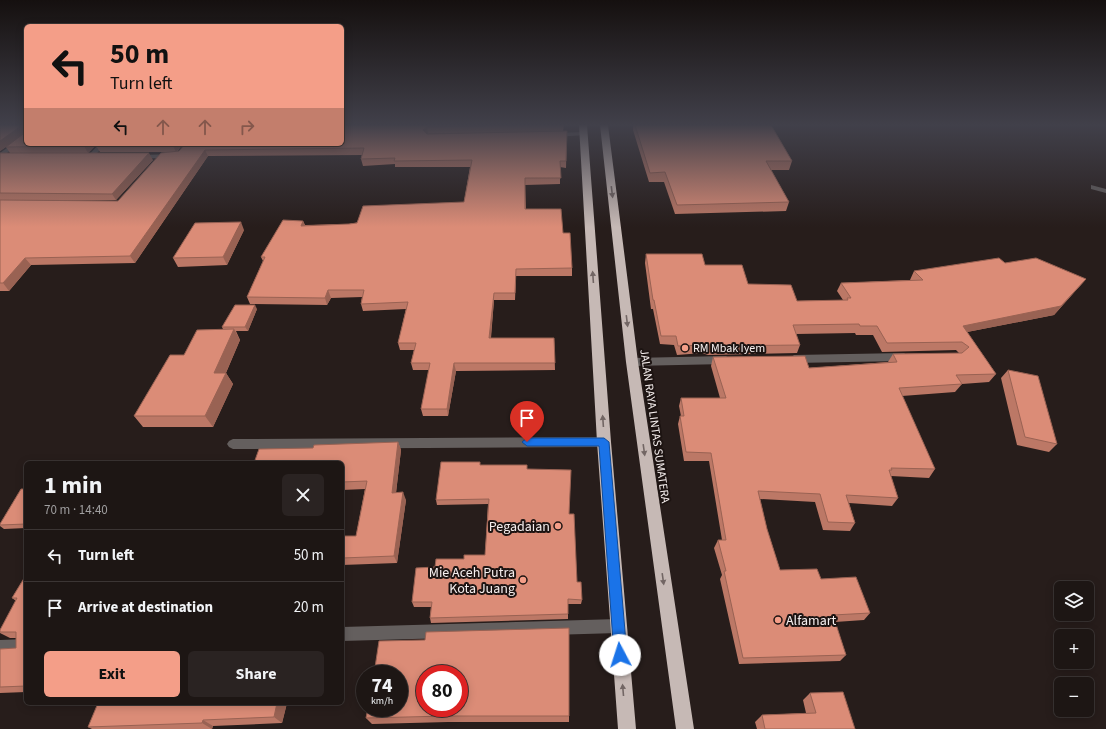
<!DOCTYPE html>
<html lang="en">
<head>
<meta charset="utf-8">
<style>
	:root { --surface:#1d1614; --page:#2a2322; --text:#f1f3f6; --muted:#a09fa0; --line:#3b3534; --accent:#f49e88 }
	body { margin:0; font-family:"Source Sans 3",sans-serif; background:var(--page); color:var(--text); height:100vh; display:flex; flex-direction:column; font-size:15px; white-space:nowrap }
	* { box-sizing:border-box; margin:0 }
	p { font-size:13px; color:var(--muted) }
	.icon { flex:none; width:22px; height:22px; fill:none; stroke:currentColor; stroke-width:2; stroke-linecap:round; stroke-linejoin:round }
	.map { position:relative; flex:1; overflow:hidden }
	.panel { position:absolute; left:24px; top:461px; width:320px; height:244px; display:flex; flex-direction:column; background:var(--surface); border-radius:6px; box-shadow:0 2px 10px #0003,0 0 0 1px var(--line) }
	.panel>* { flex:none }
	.hud { position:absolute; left:24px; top:24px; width:320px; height:122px; border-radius:6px; box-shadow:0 2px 10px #0003,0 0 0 1px var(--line); background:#f49e88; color:#111; overflow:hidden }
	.controls { position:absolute; left:1054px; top:581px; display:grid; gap:8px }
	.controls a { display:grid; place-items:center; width:40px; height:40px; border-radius:6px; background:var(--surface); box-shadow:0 2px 10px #0003,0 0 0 1px var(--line); font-size:20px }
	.speed { position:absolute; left:356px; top:665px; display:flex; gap:8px; font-size:20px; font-weight:700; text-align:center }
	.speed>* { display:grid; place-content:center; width:52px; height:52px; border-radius:50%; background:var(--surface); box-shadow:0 2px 10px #0003,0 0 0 1px var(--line); line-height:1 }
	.speed small { font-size:10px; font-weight:400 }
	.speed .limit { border:6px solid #d22; background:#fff; color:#111 }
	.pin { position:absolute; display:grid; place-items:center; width:34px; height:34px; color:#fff; margin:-41px -17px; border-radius:50% 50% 50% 0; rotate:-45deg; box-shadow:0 0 4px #0007 }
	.pin .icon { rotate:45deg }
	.me { position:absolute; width:44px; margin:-22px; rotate:355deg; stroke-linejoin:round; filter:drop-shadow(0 0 3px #0008) }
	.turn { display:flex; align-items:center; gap:14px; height:84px; padding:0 20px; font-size:18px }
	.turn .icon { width:52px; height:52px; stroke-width:2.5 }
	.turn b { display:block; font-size:28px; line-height:34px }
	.lanes { display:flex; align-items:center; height:38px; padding:0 20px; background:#0003; justify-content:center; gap:20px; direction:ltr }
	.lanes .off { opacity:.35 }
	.round { display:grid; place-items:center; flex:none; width:42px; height:42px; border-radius:6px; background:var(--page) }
	.headline { display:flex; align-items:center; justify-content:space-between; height:68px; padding:0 20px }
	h1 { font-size:24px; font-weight:700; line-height:30px }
	.primary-button { display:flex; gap:8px; margin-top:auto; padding:8px 20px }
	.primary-button a { flex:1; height:46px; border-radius:6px; background:var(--accent); color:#111; font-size:16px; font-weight:700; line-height:46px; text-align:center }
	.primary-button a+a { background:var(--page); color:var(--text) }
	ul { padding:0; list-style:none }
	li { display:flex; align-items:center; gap:12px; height:52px; padding:0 20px; border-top:1px solid var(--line) }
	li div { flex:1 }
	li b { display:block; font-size:15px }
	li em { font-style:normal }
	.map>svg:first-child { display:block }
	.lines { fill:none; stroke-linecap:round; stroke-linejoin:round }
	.minor { fill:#645f5e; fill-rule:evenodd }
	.highway { fill:#c6b9b5; fill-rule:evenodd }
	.wall { fill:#bc7866 }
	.shaded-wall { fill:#996253 }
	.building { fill:#db8c77; stroke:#996253; fill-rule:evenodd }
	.oneway { fill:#726664 }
	.route { fill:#1a73e8; stroke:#114b97 }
	.poi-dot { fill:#f49e88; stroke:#1d1412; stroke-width:1.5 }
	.labels { text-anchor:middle; stroke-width:4; stroke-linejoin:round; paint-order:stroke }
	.poi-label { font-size:12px; fill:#f6efee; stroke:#1d1412; text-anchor:start }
	.street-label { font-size:12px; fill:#f6efee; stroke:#1d1412 }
	.near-poi-label { font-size:14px; fill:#f6efee; stroke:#1d1412; text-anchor:end }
</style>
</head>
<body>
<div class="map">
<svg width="1106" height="729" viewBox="0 0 1106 729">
	<rect width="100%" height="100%" fill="#271d1b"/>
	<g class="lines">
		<path class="minor" d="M 584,132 L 586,133 L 586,135 L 554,137 L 551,135 L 554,133 Z
			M 26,134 L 26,139 L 0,158 L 0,153 Z
			M 99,144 L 106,144 L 92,158 L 88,158 L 88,156 Z
			M 185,144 L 192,144 L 181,157 L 138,159 L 135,157 L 138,155 L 177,154 Z
			M 1091,185 L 1106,189 L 1106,193 L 1091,189 Z
			M 904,353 L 909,357 L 904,361 L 794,363 L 789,359 L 794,355 Z
			M 726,356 L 731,360 L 726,364 L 632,366 L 627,362 L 632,358 Z
			M 604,437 L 608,439 L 610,442 L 608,445 L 604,447 L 233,449 L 229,447 L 227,444 L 229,441 L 233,439 Z
			M 618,619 L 623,621 L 625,626 L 623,631 L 618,633 L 342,641 L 342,627 Z
			M 26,639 L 26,653 L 0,654 L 0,640 Z"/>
		<path class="highway" d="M 579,125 L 587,125 L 611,442 L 636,729 L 618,729 L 597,442 Z
			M 600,125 L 608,125 L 638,362 L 694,729 L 676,729 L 626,362 Z"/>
	</g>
	<path class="wall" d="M 0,125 L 26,125 L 97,144 L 88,153 L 18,153 L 153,160 L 116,200 L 0,200 L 0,153 L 10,153 L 6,147 L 0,151 Z
		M 342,125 L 564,125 L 563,131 L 427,134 L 567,131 L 566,168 L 560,167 L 560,184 L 525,185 L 526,209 L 563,233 L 572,268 L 572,276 L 516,276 L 515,300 L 494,300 L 491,338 L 554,338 L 555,370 L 456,371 L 448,416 L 423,416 L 421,409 L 429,370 L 413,370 L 411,363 L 414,350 L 400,350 L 398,343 L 406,309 L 363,311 L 361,304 L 362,297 L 331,298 L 327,305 L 250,304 L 247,297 L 263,261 L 261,257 L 303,221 L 305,225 L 349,224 L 464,202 L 470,167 L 395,167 L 395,164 L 363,166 L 361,159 L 362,155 L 208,156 L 135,263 L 31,265 L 9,291 L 0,291 L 0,200 L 118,201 L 166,152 L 100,152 L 96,146 L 98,144 L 183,144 L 177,152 Z
		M 633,125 L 771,125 L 792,161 L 789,170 L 771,170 L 789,202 L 786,211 L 675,214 L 664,182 L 649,182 L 633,130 Z
		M 244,230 L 227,265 L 178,267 L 173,258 Z
		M 646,254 L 705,265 L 748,284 L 797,301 L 843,300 L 837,291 L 841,283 L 910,280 L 914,271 L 1005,263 L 1086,279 L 1054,315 L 967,332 L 996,374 L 989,382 L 962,384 L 955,392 L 902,396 L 935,469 L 929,478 L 891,476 L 898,498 L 892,506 L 849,503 L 855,523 L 850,531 L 823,530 L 815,502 L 760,499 L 767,529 L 780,570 L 821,579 L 870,613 L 864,620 L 835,622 L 846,655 L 840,661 L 739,664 L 720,579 L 722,575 L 714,548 L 718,540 L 722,540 L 709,461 L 684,461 L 678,424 L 680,416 L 681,416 L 679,406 L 681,398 L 720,398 L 711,366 L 713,357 L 809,368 L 888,362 L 893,354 L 959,353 L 956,350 L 882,352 L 873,335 L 856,335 L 855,333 L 796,334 L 800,345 L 797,353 L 708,355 L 702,353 L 677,355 L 674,345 L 660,344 L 653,309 L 651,309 L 645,263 Z
		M 257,309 L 248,331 L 236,331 L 240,340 L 226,373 L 233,384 L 213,427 L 143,427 L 134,416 L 184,355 L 223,329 L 222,327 Z
		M 1008,370 L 1057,444 L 1049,452 L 1017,445 L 1001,378 Z
		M 398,442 L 401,450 L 396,493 L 406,500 L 397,563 L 342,565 L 342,536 L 356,536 L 365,489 L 342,490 L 342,463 L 313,448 Z
		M 480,462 L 480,465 L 527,469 L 569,514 L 577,582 L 582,600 L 581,604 L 568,604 L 568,619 L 431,623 L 430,618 L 431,607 L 414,607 L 412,602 L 435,567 L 464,559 L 485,555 L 488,504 L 437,505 L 436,500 Z
		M 26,489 L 26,528 L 4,529 L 0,526 L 0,524 Z
		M 26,575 L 26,692 L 0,693 L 0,649 L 16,648 L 16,638 L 10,638 L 0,633 L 0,630 L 16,601 L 12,598 Z
		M 810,693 L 855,729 L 757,729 L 755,722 L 762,715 L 806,713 L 803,700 Z
		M 287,703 L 282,723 L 213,726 L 212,729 L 92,729 L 88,727 Z
		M 368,708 L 569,716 L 569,722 L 448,722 L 372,724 L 366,718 Z"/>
	<path class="shaded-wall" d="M 21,126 L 25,133 L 0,151 L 0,141 Z
		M 427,127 L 428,134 L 424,137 L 423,130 Z
		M 87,144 L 97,144 L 88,153 L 84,146 Z
		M 175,144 L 183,144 L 176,152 L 173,146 Z
		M 205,150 L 208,156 L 135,263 L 130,256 Z
		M 149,153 L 153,160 L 116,200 L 112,194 Z
		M 303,221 L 306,228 L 301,226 Z
		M 241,222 L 244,230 L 227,265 L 223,257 Z
		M 25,258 L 31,265 L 9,291 L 3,283 Z
		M 1086,279 L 1054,315 L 957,334 L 963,326 Z
		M 328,290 L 331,298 L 327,305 L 325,298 Z
		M 494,293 L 494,300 L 490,345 L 489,338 Z
		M 255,305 L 257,309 L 248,331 L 245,327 Z
		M 234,329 L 240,340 L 221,384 L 214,373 Z
		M 454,363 L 456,371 L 448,416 L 447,409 Z
		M 226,373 L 233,384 L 213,427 L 205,416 Z
		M 398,442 L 401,450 L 395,501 L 392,493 Z
		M 403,492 L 406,500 L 397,563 L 394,556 Z
		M 277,703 L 287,703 L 282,723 L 274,717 Z
		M 203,720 L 213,726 L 212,729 L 202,723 Z"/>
	<path class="building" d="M 0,125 L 26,125 L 26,144 L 87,144 L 84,146 L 6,147 L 23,134 L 23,128 L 21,126 L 0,141 Z
		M 342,125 L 515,125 L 427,127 L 423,130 L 427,134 L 567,131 L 566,161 L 560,161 L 561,178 L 525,178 L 525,209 L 561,209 L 563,233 L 570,233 L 572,268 L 516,269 L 515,293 L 494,293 L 489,338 L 554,338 L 555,363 L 454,363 L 447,409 L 421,409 L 430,363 L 411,363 L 416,343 L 398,343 L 408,302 L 361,304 L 364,290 L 328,290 L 325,298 L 247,297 L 265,257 L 261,257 L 283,220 L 303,221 L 301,226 L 349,224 L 357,223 L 363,206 L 464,202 L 472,160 L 394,161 L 395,158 L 361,159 L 364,148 L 205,150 L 130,256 L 25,258 L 3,283 L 0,283 L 0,200 L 118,201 L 161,153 L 179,151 L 185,144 L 342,144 Z
		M 635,125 L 771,125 L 792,161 L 766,161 L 789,202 L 677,205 L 665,172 L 650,173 Z
		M 98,144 L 175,144 L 173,146 L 96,146 Z
		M 0,153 L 149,153 L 112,194 L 0,193 Z
		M 241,222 L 223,257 L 173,258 L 195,223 Z
		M 646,254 L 702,254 L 705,265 L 742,265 L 748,284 L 791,285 L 797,301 L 848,300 L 847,298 L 851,298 L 841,283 L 923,280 L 914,271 L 999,258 L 1005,263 L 1036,258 L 1086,279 L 1061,306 L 963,326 L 996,374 L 956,375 L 962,384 L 899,388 L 935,469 L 891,468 L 892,470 L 889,470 L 898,498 L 846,495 L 855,523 L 828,522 L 820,494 L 758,491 L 767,529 L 780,570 L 817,569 L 821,579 L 856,577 L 870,613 L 833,615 L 846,655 L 743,658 L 724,571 L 726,571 L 718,540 L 726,540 L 711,453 L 686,452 L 680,416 L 684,416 L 681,398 L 726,398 L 713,357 L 805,356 L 809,368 L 897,362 L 893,354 L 962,353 L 969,347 L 962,342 L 887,343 L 877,326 L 860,326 L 859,324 L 793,325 L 800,345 L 710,346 L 705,345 L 678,346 L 676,336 L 661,336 L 654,300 L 653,300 Z
		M 235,305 L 255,305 L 245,327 L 222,327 Z
		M 234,329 L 214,373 L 226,373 L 205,416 L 134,416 L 170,355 L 184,355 L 197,330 Z
		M 1008,370 L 1038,376 L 1057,444 L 1025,437 Z
		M 398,442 L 392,493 L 403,492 L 394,556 L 342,558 L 342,536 L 356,536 L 367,481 L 342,482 L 342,463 L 254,463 L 259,449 L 313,448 L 314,445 Z
		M 441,462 L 480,462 L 480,465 L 527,465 L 527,469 L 571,470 L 569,514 L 574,514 L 577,582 L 581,582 L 582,600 L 568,599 L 568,614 L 430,618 L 432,602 L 412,602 L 416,568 L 435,567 L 436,559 L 464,559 L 464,555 L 485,555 L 489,499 L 436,500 Z
		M 21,489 L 26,489 L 26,524 L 0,525 L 0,524 Z
		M 26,575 L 26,686 L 0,687 L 0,649 L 16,648 L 16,632 L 0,632 L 0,630 L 17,598 L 12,598 Z
		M 569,628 L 569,716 L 446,716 L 366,718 L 368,708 L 399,708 L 399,674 L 374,674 L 379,641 L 425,640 L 426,632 ZM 425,674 L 459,674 L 459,708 L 425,708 Z
		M 843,692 L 855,729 L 765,729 L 762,715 L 816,713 L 810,693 Z
		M 98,703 L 277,703 L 274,717 L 203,720 L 202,723 L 88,727 Z"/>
	<defs><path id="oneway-solid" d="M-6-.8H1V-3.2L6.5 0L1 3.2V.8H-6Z"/></defs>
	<g class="oneway">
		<use href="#oneway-solid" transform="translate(612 192) rotate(83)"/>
		<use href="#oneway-solid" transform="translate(593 277) rotate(-94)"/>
		<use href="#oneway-solid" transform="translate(627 321) rotate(83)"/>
		<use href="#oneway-solid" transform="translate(603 421) rotate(-94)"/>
		<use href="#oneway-solid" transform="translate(644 450) rotate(82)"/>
		<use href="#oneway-solid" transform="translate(663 579) rotate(82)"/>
		<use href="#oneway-solid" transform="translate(623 690) rotate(-95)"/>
	</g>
	<linearGradient id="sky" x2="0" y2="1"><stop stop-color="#15100f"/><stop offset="0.55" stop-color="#41404a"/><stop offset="1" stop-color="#41404a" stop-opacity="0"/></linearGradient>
	<rect width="1106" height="227" fill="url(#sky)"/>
	<path class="route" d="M 527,438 L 604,438 L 609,442 L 627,655 L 625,660 L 620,662 L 615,660 L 614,655 L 599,446 L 527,446 L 522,442 Z"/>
	<g class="poi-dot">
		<circle cx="685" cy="348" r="4"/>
		<circle cx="558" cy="526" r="4"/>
		<circle cx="523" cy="580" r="4"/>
		<circle cx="778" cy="620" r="4"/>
	</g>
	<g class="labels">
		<g class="poi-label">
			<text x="693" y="352">RM Mbak Iyem</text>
		</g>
		<g class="street-label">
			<text transform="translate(655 426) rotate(82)" y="4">JALAN RAYA LINTAS SUMATERA</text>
		</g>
		<g class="near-poi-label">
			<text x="550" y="531">Pegadaian</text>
			<text x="515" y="577">Mie Aceh Putra<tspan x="515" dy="16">Kota Juang</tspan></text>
			<text x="786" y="625" text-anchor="start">Alfamart</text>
		</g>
	</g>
</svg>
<div class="controls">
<a><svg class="icon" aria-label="layers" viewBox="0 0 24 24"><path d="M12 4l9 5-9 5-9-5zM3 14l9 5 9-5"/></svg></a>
<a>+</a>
<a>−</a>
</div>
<div class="speed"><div>74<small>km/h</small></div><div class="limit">80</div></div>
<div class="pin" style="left:527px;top:442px;background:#d93025"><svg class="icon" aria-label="arrive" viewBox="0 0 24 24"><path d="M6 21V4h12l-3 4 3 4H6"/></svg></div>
<svg class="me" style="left:620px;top:655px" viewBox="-20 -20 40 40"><circle r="19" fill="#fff"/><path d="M0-13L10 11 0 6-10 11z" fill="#1a73e8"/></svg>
<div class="hud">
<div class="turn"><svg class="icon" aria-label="left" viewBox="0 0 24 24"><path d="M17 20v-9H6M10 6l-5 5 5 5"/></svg><div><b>50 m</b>Turn left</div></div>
<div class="lanes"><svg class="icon" aria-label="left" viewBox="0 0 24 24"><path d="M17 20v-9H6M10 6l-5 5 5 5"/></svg><svg class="icon off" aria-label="ahead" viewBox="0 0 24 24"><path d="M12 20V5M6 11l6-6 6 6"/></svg><svg class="icon off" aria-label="ahead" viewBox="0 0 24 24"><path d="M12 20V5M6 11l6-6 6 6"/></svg><svg class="icon off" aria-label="right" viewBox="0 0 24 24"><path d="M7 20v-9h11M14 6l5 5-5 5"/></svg></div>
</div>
<section class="panel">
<div class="headline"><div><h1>1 min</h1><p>70 m · 14:40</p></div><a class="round"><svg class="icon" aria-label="close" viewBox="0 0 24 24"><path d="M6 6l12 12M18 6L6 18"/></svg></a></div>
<ul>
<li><svg class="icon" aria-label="left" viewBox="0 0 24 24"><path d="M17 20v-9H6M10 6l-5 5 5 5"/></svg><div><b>Turn left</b></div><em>50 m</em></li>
<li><svg class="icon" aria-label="arrive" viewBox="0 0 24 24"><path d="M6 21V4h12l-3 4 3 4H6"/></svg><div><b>Arrive at destination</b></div><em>20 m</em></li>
</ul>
<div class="primary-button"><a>Exit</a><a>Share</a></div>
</section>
</div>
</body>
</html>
